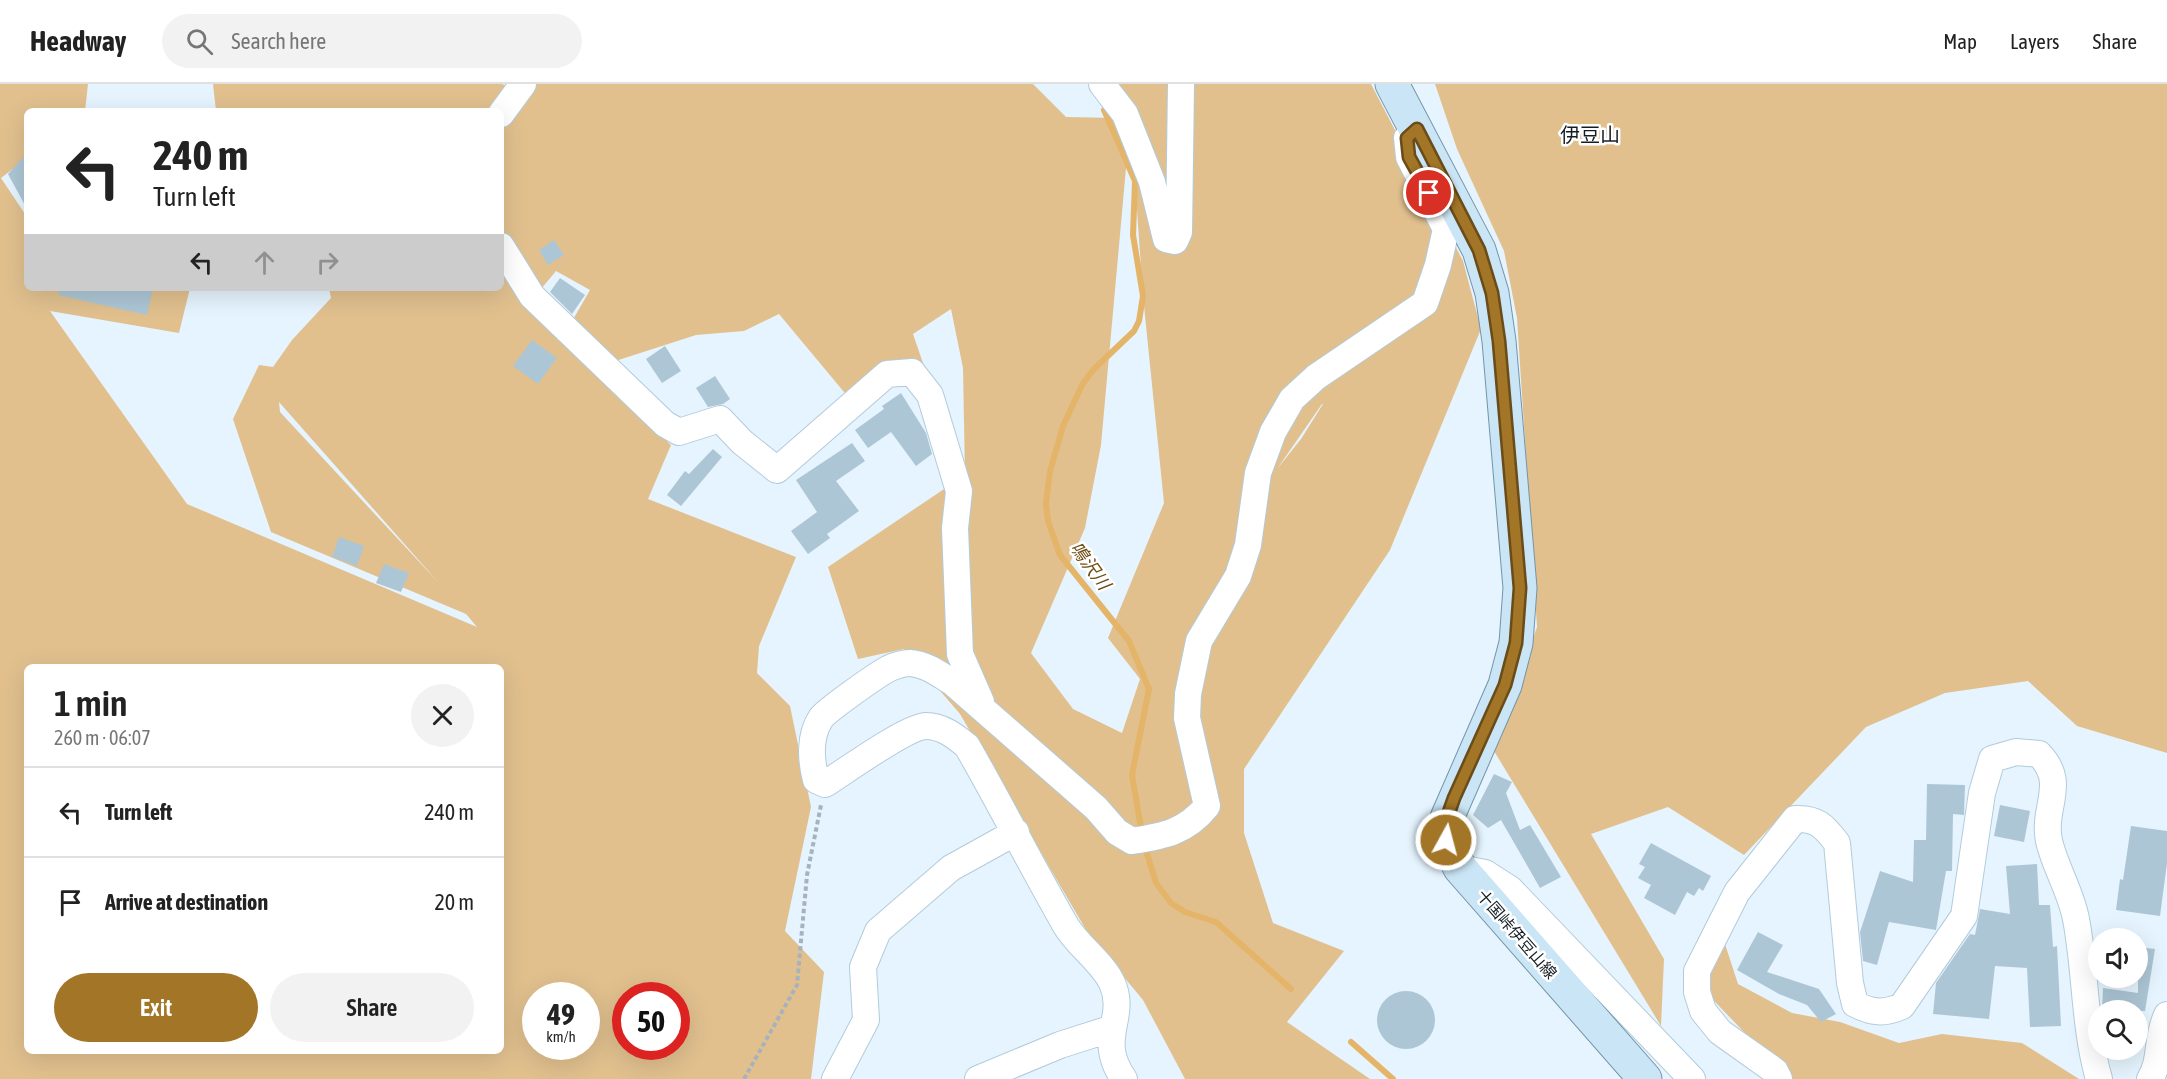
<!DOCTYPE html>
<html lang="en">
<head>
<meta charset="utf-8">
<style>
	:root { --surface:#fff; --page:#f2f2f2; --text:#222; --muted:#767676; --line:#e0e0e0; --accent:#a27527 }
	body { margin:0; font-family:"Asap Condensed","Noto Sans JP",sans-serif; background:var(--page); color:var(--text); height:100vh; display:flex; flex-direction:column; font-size:22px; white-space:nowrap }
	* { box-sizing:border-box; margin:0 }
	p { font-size:20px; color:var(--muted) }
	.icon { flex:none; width:33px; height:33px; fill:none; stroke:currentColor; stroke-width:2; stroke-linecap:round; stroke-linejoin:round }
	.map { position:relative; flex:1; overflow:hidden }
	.side { position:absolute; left:24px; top:580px; width:480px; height:390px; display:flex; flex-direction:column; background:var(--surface); border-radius:9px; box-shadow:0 6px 24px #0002 }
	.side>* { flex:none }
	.banner { position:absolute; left:24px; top:24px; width:480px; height:183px; border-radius:9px; box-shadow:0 6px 24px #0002; background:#fff; color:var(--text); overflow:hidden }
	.fabs { position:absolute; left:2088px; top:844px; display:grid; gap:12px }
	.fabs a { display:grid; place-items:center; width:60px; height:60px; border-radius:50%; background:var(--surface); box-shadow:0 6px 24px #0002; font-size:30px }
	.speed { position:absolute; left:522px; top:898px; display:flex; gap:12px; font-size:30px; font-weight:700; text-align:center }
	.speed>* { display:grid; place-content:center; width:78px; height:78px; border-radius:50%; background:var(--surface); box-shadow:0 6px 24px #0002; line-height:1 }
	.speed small { font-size:15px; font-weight:400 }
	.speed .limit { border:9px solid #d22; background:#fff; color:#111 }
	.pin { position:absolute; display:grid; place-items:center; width:51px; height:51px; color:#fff; margin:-26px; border:3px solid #fff; border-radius:50%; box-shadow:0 2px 6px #0007 }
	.me { position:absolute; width:66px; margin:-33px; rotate:7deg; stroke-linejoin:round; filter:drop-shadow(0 0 4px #0008) }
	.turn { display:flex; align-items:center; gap:21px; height:126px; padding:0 30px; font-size:27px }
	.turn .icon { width:78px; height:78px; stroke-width:2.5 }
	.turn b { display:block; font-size:42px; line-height:51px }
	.lanes { display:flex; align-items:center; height:57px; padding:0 30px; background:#0003; justify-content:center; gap:30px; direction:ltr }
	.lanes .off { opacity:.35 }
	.round { display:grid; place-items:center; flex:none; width:63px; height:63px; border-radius:32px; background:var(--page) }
	.summary { display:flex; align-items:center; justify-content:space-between; height:102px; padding:0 30px }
	h1 { font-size:36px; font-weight:600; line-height:45px }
	.cta { display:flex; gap:12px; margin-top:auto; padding:12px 30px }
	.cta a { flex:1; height:69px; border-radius:36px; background:var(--accent); color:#fff; font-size:24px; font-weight:600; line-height:69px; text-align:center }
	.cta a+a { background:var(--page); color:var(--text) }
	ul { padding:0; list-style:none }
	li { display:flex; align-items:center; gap:18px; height:90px; padding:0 30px; border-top:2px solid var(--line) }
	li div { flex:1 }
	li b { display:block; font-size:22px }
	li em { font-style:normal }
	header { display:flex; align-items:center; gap:36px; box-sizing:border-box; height:84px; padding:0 30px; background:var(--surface); border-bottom:2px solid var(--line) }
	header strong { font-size:28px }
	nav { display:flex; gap:33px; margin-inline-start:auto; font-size:21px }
	.search { width:420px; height:54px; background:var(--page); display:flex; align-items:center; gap:15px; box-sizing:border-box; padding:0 21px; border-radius:33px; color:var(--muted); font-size:22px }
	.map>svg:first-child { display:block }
	.green { fill:#e1c08e; fill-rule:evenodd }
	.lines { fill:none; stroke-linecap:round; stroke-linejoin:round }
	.stream { stroke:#e4b468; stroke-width:6 }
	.building { fill:#adc6d5 }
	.minor-casing { stroke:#b2cbda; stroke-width:28 }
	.major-casing { stroke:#7494a7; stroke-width:35 }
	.path { stroke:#a6b3bc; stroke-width:4; stroke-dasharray:4.5 3; stroke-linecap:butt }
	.minor { stroke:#fff; stroke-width:26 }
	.major { stroke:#cae5f5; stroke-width:33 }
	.route-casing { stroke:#694c19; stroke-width:15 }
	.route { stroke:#a27527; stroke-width:10 }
	.labels { text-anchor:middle; stroke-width:5; stroke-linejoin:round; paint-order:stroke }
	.street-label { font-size:16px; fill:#141d22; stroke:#fff }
	.water-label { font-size:18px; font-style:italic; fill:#6e4d14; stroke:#fff }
	.quarter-label { font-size:20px; fill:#141d22; stroke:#fff }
</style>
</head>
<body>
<header>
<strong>Headway</strong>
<div class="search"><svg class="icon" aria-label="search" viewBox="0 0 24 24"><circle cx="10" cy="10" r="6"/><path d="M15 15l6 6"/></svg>Search here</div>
<nav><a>Map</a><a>Layers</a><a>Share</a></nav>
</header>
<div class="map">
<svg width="2167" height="995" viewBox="0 0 2167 995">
	<rect width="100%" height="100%" fill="#e5f4fe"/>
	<path class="green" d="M 0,0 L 88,0 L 85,27 L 27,27 L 27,74 L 1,94 L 27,133 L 27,204 L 190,204 L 179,249 L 50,227 L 187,420 L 477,543 L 466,530 L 271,448 L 233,335 L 259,281 L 273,283 L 292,256 L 331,214 L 329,204 L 501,204 L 501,179 L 563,253 L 590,206 L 556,187 L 541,205 L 501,166 L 501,39 L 526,0 L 1033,0 L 1066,33 L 1118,34 L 1127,73 L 1101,361 L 1085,444 L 1031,569 L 1073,625 L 1122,649 L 1140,595 L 1108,554 L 1164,419 L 1143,212 L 1135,97 L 1152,62 L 1118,0 L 1371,0 L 1463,177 L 1481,245 L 1390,466 L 1244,685 L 1244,749 L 1273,839 L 1344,867 L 1287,938 L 1370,995 L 1185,995 L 1143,916 L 1089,851 L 960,630 L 904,565 L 858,575 L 828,483 L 965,391 L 963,284 L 951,225 L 913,250 L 925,285 L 854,320 L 779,230 L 744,247 L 696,251 L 603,281 L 564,255 L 591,287 L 671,361 L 648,415 L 796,473 L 759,562 L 757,589 L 790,622 L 811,723 L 785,847 L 824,888 L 811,995 L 0,995 ZM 279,318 L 438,498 L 280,328 ZM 1323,320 L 1301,355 L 1277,385 L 1322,320 ZM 27,584 L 501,584 L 501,968 L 27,968 ZM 536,912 L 586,912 L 586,963 L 536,963 ZM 626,912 L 676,912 L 676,963 L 626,963 Z
		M 213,0 L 502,0 L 507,2 L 489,27 L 216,27 Z
		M 1435,0 L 2167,0 L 2167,669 L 2077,642 L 2028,597 L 1945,609 L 1866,643 L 1744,771 L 1668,723 L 1591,750 L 1664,875 L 1661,942 L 1494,667 L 1537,543 L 1517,234 L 1504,167 L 1457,65 Z
		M 1725,860 L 1738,900 L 1792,929 L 1840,938 L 1899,959 L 1942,950 L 2022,959 L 2079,995 L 1789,995 L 1696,898 Z"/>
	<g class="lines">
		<path class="stream" d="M 1104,26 L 1135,97 L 1133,151 L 1143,212 L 1139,237 L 1134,247 L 1093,286 L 1082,301 L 1063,342 L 1050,387 L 1046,419 L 1048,437 L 1060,471 L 1129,557 L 1149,605 L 1132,691 L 1142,750
			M 1144,760 L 1156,799 L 1171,819 L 1185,828 L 1216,838 L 1291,905
			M 1351,958 L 1393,995"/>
	</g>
	<path class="building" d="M 27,69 L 27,125 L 8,90 Z
		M 554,156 L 564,171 L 548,181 L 539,166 Z
		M 560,194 L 585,211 L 572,230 L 550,208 Z
		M 59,204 L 153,204 L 147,231 L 58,211 Z
		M 532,256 L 557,274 L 538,300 L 513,282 Z
		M 665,262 L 681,287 L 662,299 L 646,275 Z
		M 715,292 L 730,315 L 723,320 L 708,323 L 696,304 Z
		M 901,309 L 926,349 L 932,370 L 916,382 L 891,348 L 868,364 L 855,346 L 884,325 L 882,322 Z
		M 852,359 L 865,377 L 836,397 L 859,427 L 827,450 L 830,454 L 808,470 L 791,447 L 817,428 L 796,396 Z
		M 713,365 L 722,373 L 681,422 L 667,411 L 685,387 L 689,390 Z
		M 339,453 L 364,462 L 357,482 L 332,473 Z
		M 384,480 L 409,489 L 401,508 L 376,499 Z
		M 1494,690 L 1512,698 L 1506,709 L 1520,746 L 1530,741 L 1561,793 L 1540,804 L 1501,736 L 1488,744 L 1473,731 Z
		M 1927,700 L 1965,701 L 1964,731 L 1953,730 L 1952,787 L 1946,787 L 1936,846 L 1889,838 L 1877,881 L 1863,877 L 1860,848 L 1880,787 L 1913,798 L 1914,756 L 1926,756 Z
		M 2000,721 L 2030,727 L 2024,758 L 1994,752 Z
		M 2131,742 L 2167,747 L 2167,779 L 2160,832 L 2116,826 L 2120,795 L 2123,796 Z
		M 1651,759 L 1711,792 L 1703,807 L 1699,804 L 1694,812 L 1687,808 L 1675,831 L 1644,814 L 1651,801 L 1638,794 L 1645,783 L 1639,780 Z
		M 2037,780 L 2039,821 L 2050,821 L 2053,863 L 2057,862 L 2061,942 L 2030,943 L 2027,884 L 1995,882 L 1989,935 L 1933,930 L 1936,899 L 1970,850 L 1975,851 L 1980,825 L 2010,830 L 2006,782 Z
		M 1758,848 L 1783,861 L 1767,888 L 1819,905 L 1836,930 L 1821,938 L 1807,921 L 1779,910 L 1737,886 Z
		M 2138,863 L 2155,865 L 2145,927 L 2102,927 L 2103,904 L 2138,909 Z
		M1377 936a29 29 0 1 1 58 0a29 29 0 1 1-58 0Z"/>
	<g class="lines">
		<defs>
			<path id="minor" d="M 1102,0 L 1125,30 L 1152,98 L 1166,155 L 1175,157 L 1179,148 L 1181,0
				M 501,30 L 523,0
				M 501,162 L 532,212 L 665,340 L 679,348 L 720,335 L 742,358 L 777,386 L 887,290 L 912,288 L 930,311 L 959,407 L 955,444 L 960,570 L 981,618
				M 1460,784 L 1485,789 L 1510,805 L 1692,995
				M 835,995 L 866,936 L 863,883 L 878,847 L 951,784 L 1016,748
				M 978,995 L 1060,961 L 1113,944
				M 1124,995 C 1095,954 1128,934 1112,899 C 1103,879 1078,862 1066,842 C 1032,783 1001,721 967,662 C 955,652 942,642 926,642 C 908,642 844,688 825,700 L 816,696 C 811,677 809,652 821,634 C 827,626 878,590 888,585 C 893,582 904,579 910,579 C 926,580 939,590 952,598 L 1096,724 L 1117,748 L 1132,757 C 1164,752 1186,748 1207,722 L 1187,634 L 1188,610 L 1199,557 L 1238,492 L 1248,461 L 1258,389 L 1273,348 L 1292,315 L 1316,293 L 1425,219 L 1438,181 L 1446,145 L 1409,73 L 1407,54 L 1417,44
				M 1779,995 L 1775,987 L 1720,948 L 1703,927 L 1697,908 L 1697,887 L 1737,808 L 1795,735 C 1817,734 1824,742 1837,759 L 1850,899 L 1855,920 C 1872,929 1884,930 1902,922 L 1964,832 L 1982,709 L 1992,675 L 2016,668 L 2039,670 C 2068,700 2042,722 2049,757 C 2055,783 2071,808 2076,835 C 2086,888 2084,943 2099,995
				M 2150,995 C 2162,976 2156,954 2167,931"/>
			<path id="major" d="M 1392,0 L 1479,166 L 1492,209 L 1499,257 L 1520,504 L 1516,559 L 1505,601 L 1447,734 L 1446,756 L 1460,784 L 1645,995"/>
		</defs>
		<use href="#minor" class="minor-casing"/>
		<use href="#major" class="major-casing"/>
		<path class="path" d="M 744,995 L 797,901 L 807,791 L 821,721"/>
		<use href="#minor" class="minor"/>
		<use href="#major" class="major"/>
	</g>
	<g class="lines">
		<defs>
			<path id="route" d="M 1429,109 L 1409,73 L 1407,54 L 1417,45 L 1479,166 L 1492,209 L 1499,257 L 1520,504 L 1516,559 L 1505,601 L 1454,714 L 1447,734 L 1446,756"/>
		</defs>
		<use href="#route" class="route-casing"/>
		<use href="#route" class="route"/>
	</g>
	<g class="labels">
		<g class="street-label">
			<text transform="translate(1517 850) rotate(49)" y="6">十国峠伊豆山線</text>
		</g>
		<g class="water-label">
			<text transform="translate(1090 482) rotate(54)" y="6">鳴沢川</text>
		</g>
		<g class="quarter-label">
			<text x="1590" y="58">伊豆山</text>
		</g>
	</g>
</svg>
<div class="fabs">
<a><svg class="icon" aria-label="sound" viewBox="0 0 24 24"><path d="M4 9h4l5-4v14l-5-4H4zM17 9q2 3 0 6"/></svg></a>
<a><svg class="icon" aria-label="search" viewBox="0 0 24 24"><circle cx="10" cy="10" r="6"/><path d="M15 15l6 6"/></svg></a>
</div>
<div class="speed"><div>49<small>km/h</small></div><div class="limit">50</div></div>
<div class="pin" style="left:1429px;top:109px;background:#d93025"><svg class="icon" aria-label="arrive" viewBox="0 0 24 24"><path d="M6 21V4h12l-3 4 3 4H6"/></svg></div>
<svg class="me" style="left:1446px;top:756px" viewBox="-20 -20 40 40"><circle r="17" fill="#a27527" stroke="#fff" stroke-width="3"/><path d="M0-11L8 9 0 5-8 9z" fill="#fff"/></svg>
<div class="banner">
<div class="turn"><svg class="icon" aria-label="left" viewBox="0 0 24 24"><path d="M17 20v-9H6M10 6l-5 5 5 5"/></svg><div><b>240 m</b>Turn left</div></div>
<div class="lanes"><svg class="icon" aria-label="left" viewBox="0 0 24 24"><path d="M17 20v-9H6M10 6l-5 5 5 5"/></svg><svg class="icon off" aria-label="ahead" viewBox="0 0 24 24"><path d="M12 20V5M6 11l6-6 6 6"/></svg><svg class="icon off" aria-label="right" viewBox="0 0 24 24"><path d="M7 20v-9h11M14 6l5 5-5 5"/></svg></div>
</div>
<section class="side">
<div class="summary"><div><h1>1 min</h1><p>260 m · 06:07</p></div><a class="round"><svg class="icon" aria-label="close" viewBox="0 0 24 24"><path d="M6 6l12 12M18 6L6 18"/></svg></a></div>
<ul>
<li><svg class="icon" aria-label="left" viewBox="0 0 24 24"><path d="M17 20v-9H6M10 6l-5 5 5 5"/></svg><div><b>Turn left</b></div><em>240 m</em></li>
<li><svg class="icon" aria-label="arrive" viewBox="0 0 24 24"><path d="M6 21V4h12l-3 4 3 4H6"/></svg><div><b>Arrive at destination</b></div><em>20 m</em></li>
</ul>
<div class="cta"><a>Exit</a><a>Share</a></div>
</section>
</div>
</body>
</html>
